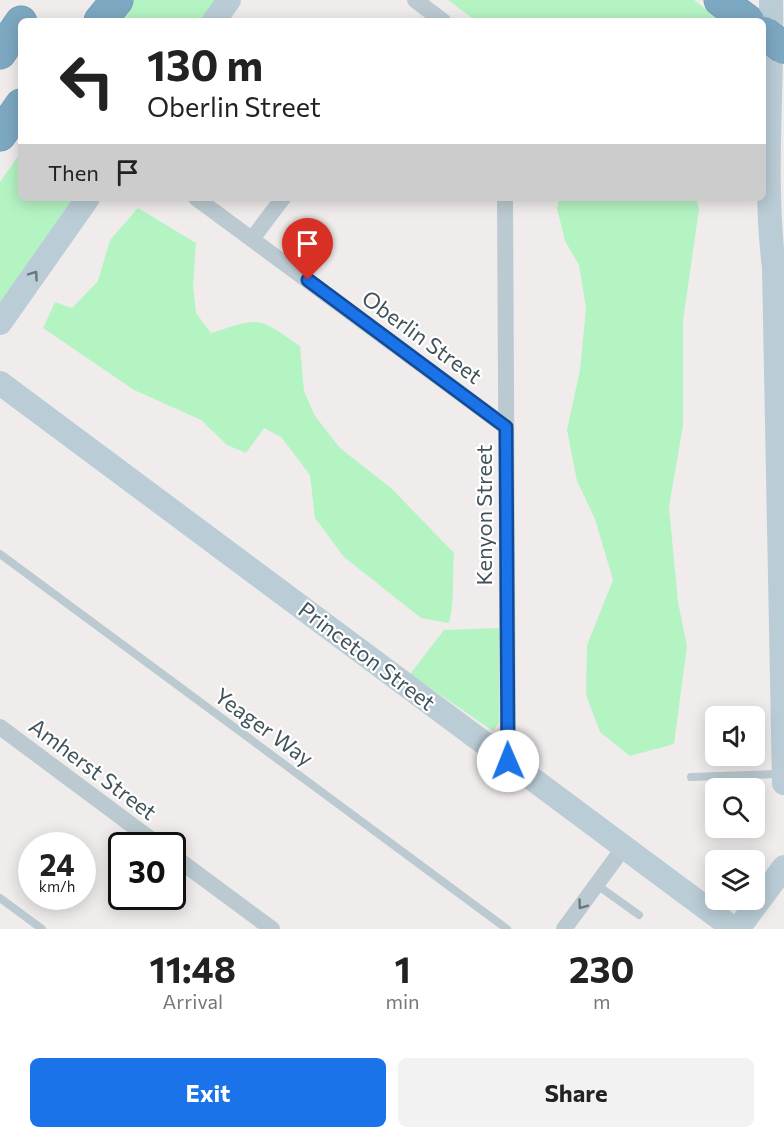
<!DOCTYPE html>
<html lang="en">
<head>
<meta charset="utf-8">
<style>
	:root { --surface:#fff; --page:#f2f2f2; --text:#222; --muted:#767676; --accent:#1a73e8 }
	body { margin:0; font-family:Commissioner,sans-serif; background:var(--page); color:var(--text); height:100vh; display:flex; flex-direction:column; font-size:22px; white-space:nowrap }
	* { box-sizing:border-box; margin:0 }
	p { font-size:20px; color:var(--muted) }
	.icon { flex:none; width:33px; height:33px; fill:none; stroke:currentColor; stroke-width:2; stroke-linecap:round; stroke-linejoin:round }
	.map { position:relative; height:929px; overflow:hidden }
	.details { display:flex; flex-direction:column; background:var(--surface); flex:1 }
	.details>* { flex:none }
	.banner { position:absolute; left:18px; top:18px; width:748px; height:183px; border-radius:9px; box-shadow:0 3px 15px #0003; background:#fff; color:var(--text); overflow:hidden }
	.controls { position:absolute; left:705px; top:706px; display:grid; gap:12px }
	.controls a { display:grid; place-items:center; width:60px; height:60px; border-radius:9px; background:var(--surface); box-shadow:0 3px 15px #0003; font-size:30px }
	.speed { position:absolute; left:18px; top:832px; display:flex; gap:12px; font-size:30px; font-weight:700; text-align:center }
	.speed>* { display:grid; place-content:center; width:78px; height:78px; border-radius:50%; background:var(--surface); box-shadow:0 3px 15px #0003; line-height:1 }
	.speed small { font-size:15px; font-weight:400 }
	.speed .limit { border:3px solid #111; border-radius:9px; background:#fff; color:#111 }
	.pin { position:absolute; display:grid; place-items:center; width:51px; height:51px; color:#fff; margin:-62px -26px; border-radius:50% 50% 50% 0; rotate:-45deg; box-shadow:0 0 6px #0007 }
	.pin .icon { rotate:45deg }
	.me { position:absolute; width:66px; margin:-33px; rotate:359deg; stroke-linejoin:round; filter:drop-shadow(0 0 4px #0008) }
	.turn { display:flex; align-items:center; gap:21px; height:126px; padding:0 30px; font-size:27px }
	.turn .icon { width:78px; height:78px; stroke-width:2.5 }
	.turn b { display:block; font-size:42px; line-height:51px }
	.then { display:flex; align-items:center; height:57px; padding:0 30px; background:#0003; gap:12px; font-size:22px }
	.eta { display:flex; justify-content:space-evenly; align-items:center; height:102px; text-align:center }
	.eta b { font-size:36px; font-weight:700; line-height:42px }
	.action { display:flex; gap:12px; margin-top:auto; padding:12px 30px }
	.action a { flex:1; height:69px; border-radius:9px; background:var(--accent); color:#fff; font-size:24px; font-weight:700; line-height:69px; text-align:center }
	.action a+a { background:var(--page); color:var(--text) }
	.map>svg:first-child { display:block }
	.green { fill:#b4f4c3 }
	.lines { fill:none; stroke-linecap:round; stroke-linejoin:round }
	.highway-casing { stroke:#6993ae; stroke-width:33 }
	.lane { stroke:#bbcad1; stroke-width:8 }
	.street { stroke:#bbcad1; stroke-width:16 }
	.secondary { stroke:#baccd6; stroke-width:24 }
	.highway { stroke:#7da8c2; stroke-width:32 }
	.highway-bridge-casing { stroke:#6993ae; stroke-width:33; stroke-linecap:butt }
	.highway-bridge { stroke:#7da8c2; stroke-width:32 }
	.oneway { stroke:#677781 }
	.oneway2 { stroke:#67777f }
	.route-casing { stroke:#114b97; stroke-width:15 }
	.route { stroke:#1a73e8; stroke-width:10 }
	.labels { text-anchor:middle; stroke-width:4.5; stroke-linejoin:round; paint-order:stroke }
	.street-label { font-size:22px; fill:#43535c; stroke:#fff }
</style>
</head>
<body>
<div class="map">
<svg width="784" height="929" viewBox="0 0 784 929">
	<rect width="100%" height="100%" fill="#f0ecec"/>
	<path class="green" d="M 133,0 L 217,0 L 202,21 L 115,21 Z
		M 448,0 L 694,0 L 721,21 L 476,21 Z
		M 21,152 L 21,198 L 78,198 L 0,308 L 0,182 Z
		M 559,198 L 696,198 L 699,209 L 683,321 L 683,426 L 669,507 L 678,602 L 687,646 L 674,744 L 630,756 L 600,732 L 586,695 L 587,645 L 613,580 L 595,519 L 577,481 L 567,430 L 580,370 L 586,308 L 579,265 L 565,241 L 557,209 Z
		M 138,208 L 196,243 L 193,286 L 196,313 L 211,333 C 261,317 257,316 300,346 L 304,391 L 315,416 L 340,448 L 391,488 L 454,553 C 452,577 455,600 449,623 L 421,618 L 344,557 L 315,518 L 310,475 L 281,437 L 264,428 L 246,453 L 227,445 L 201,420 L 134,390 L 43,328 L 55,302 L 72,308 L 98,281 L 110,240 Z
		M 499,628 L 499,722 L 493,731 L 410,674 L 444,630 Z"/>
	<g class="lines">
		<defs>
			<path id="highway" d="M 720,0 L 748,21
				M 100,21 L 117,0
				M 0,53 L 21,22
				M 0,135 L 21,105"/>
		</defs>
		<use href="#highway" class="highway-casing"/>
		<path class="lane" d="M 0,554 L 507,929
			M 691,777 L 780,774
			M 597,885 L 639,915
			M 0,898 L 42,929"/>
		<path class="street" d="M 415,0 L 443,21
			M 196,198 L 506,427
			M 505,198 L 508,761
			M 252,239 L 283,198
			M 0,727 L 160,846
			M 172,855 L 272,929
			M 564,929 L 624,847"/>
		<path class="secondary" d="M 771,0 C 773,90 763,178 774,268 L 784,783
			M 214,21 L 229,0
			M 0,323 L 88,198
			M 0,383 L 734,929
			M 738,929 L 784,867"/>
		<use href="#highway" class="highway"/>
		<defs>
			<path id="highway-bridge" d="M 764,33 L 784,48"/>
		</defs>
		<use href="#highway-bridge" class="highway-bridge-casing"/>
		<use href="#highway-bridge" class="highway-bridge"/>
	</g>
	<defs><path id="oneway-chevron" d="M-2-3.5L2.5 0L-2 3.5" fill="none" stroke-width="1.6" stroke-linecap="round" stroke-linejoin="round" transform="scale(1.5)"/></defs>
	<use class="oneway" href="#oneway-chevron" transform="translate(34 275) rotate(-55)"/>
	<use class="oneway2" href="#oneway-chevron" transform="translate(582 905) rotate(126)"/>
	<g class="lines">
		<defs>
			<path id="route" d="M 308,280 L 506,427 L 508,761"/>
		</defs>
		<use href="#route" class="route-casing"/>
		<use href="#route" class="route"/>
	</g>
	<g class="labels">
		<g class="street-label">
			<text transform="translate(422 337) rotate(36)" y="8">Oberlin Street</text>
			<text transform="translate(484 515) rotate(-90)" y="8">Kenyon Street</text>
			<text transform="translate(367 656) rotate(37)" y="8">Princeton Street</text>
			<text transform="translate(264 727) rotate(36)" y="8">Yeager Way</text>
			<text transform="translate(93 769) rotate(37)" y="8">Amherst Street</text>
		</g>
	</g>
</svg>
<div class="controls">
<a><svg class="icon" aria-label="sound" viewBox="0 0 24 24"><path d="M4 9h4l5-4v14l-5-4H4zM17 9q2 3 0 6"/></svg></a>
<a><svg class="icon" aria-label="search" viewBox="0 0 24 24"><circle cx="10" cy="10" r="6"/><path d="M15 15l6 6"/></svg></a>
<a><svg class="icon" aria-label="layers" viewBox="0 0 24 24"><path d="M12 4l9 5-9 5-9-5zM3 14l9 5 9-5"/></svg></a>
</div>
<div class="speed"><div>24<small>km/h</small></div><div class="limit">30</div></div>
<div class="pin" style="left:308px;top:280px;background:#d93025"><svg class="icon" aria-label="arrive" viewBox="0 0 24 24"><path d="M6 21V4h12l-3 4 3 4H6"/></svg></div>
<svg class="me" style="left:508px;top:761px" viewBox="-20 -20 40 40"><circle r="19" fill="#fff"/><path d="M0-13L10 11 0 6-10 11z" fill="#1a73e8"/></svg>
<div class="banner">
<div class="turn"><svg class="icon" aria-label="left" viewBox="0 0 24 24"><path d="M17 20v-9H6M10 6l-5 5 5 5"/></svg><div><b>130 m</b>Oberlin Street</div></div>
<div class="then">Then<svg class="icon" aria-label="arrive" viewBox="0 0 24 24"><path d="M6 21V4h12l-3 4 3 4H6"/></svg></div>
</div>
</div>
<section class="details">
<div class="eta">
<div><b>11:48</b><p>Arrival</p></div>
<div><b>1</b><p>min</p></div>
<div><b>230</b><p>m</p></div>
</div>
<div class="action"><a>Exit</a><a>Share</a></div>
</section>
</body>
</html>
